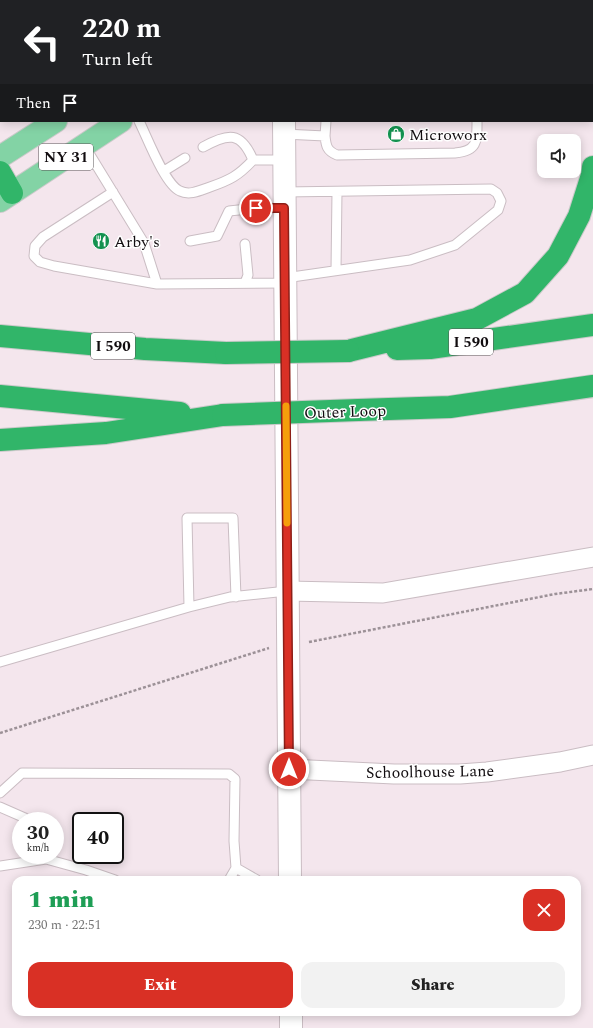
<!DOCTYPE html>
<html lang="en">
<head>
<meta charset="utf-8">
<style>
	:root { --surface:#fff; --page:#f2f2f2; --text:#222; --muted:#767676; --accent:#d93025 }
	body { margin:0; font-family:Spectral,serif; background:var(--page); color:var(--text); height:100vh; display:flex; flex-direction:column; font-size:15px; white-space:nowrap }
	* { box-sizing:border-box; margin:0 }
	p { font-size:13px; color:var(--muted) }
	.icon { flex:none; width:22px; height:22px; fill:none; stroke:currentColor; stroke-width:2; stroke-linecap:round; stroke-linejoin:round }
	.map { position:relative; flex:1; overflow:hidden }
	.panel { position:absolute; left:12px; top:876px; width:569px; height:140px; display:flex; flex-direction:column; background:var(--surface); border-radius:12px; box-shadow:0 2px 10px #0003 }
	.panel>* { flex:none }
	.top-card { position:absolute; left:0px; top:0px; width:593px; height:122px; box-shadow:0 2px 10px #0003; background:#202124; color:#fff; overflow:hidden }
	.tools { position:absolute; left:537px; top:134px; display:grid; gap:8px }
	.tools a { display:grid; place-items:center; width:44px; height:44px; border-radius:8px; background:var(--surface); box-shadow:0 2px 10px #0003; font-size:20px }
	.speed { position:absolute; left:12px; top:812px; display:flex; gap:8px; font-size:20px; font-weight:700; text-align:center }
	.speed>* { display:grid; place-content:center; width:52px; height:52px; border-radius:50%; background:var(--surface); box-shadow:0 2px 10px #0003; line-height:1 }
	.speed small { font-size:10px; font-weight:400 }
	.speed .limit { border:2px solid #111; border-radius:6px; background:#fff; color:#111 }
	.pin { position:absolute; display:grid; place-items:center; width:34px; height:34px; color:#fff; margin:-17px; border:2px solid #fff; border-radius:50%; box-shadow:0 1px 4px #0007 }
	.me { position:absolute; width:44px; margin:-22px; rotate:0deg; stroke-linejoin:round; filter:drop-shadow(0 0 3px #0008) }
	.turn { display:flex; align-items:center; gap:14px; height:84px; padding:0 16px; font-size:18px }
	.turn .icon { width:52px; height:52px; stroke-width:2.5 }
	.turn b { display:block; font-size:28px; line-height:34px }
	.then { display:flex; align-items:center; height:38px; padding:0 16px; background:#0003; gap:8px; font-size:15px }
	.round { display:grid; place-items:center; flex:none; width:42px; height:42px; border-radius:12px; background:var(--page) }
	.head { display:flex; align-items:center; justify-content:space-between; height:68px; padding:0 16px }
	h1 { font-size:24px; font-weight:800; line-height:30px; color:#1e9e55 }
	.primary-button { display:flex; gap:8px; margin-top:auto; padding:8px 16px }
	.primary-button a { flex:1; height:46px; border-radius:12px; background:var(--accent); color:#fff; font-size:16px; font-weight:800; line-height:46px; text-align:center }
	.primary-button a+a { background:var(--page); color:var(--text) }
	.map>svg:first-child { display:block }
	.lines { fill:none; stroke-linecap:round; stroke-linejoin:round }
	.stream { stroke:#759b7f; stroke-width:5 }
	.service-casing { stroke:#cabdc3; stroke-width:11 }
	.minor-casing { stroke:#cabdc3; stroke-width:21 }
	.tertiary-casing { stroke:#cabdc3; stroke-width:24 }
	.primary-casing { stroke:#cbcaca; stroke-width:24 }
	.motorway-casing { stroke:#cbcaca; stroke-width:24 }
	.path { stroke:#9c9197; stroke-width:2.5; stroke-dasharray:3 2; stroke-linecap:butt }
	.service { stroke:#fff; stroke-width:9 }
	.minor { stroke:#fff; stroke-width:19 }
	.tertiary { stroke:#fff; stroke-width:22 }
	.primary { stroke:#83d3a5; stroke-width:22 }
	.motorway { stroke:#31b569; stroke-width:22 }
	.motorway-bridge-casing { stroke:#cbcaca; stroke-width:24; stroke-linecap:butt }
	.motorway-bridge { stroke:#31b569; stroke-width:22 }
	.route-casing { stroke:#8d1f18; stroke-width:10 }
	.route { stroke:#d93025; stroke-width:7 }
	.slow { stroke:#f59e0b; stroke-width:7 }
	.labels { text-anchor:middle; stroke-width:3; stroke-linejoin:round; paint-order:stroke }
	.shield { fill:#fff; stroke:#585557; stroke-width:1 }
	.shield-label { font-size:15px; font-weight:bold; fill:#110c0f }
	.poi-label { font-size:16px; fill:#110c0f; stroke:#fff; text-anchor:start }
	.street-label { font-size:16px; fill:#110c0f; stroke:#fff }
</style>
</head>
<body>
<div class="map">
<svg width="593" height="1028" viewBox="0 0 593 1028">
	<rect width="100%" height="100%" fill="#f4e6ed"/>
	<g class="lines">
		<path class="stream" d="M 582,0 L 583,1
			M 592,9 L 593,10"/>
		<defs>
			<path id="service" d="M 209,0 L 210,1
				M 177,1 L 178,0
				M 139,121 C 147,137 165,185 180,191 C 190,196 201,190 210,187 C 230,180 238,176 253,160 L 284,160
				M 284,134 L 325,136 C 326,146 327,151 337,155 L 455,153 C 478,151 477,141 477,121
				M 325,136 L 326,121
				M 84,145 L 144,243 L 157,284 L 285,283
				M 203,147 C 228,133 241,131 253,160
				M 164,171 L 185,158
				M 113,192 L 43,237 L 35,246 L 34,256 L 40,262 L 54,266 L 157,284
				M 284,192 L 491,189 L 497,193 L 501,201 L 498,210 L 455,245 L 410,260 L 285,278
				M 190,241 L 217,236 L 229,211 L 257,208 L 284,208
				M 245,244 L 248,275 L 245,283
				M 336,270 L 337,192
				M 189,607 L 187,518 L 233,518 L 236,597
				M 0,662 L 189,607 L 230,597 L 287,591
				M 0,793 L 22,773 L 229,774 L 235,779 L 234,841 L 236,868 L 229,880
				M 0,807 L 25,818 L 26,821
				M 0,866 L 46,859 L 86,870 L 115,880
				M 236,868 L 257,880"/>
			<path id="minor" d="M 287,591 L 383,593 L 593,557
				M 289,769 L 394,774 L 460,774 L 487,772 L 560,762 L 593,755"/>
			<path id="tertiary" d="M 284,121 L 290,880
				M 291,1012 L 291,1028"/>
			<path id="primary" d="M 243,1 L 245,0
				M 283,1 L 283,0
				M 0,157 L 56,121
				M 0,201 L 121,121"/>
			<path id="motorway" d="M 537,0 L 538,1
				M 0,70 L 1,71
				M 592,97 L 593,104
				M 0,172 L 12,193
				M 0,336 L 145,349 L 226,353
				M 397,349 L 430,348 L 593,325
				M 348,351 L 477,319 L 525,293 L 558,256 L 579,216 L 592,175 L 593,167
				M 0,396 L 180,413
				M 358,410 L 450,407 L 593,386
				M 0,440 L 106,433 L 223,415"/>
		</defs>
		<use href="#service" class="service-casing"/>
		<use href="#minor" class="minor-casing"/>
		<use href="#tertiary" class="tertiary-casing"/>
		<use href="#primary" class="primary-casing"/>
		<use href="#motorway" class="motorway-casing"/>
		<path class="path" d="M 309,642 L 555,594 L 593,589
			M 0,733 L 269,648"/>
		<use href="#service" class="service"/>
		<use href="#minor" class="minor"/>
		<use href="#tertiary" class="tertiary"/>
		<use href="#primary" class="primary"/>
		<use href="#motorway" class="motorway"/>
		<defs>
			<path id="motorway-bridge" d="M 226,353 L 348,351
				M 223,415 L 358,410"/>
		</defs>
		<use href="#motorway-bridge" class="motorway-bridge-casing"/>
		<use href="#motorway-bridge" class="motorway-bridge"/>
	</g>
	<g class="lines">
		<defs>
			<path id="route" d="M 256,208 L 284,208 L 289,769"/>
		</defs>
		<use href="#route" class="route-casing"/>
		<use href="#route" class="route"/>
		<path class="slow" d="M 286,406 L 287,523"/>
	</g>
	<defs>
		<symbol id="shop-disc" viewBox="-11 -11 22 22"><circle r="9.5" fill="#149250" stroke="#fff"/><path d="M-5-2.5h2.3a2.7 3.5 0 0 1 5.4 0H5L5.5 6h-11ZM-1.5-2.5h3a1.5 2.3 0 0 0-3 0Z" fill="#fff"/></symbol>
		<symbol id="restaurant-disc" viewBox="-11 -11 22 22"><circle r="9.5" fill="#149250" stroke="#fff"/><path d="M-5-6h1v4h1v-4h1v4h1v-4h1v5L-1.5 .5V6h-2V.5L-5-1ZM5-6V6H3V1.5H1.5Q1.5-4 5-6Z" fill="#fff"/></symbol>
	</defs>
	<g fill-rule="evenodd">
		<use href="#shop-disc" x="386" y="124" width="20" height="20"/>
		<use href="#restaurant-disc" x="91" y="231" width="20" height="20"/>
	</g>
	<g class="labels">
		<g class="shield">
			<rect x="39" y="144" width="54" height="26" rx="3"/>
			<rect x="449" y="329" width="44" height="26" rx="3"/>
			<rect x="91" y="333" width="44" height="26" rx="3"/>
		</g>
		<g class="shield-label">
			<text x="66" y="162">NY 31</text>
			<text x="471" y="347">I 590</text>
			<text x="113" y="351">I 590</text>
		</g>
		<g class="poi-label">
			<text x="409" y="140">Microworx</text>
			<text x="114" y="247">Arby's</text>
		</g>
		<g class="street-label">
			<text transform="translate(345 411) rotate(-2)" y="6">Outer Loop</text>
			<text transform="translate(430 771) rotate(-1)" y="6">Schoolhouse Lane</text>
		</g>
	</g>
</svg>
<div class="tools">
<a><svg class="icon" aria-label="sound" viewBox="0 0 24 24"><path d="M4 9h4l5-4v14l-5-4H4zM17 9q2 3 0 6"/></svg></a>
</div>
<div class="speed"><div>30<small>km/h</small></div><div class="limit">40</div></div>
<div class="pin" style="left:256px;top:208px;background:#d93025"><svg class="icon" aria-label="arrive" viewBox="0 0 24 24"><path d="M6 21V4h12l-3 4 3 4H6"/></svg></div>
<svg class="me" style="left:289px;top:769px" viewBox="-20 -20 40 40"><circle r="17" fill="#d93025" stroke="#fff" stroke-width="3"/><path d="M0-11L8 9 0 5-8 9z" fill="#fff"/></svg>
<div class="top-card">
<div class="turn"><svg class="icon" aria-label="left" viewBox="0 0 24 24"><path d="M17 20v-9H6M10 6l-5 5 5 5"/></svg><div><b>220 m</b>Turn left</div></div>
<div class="then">Then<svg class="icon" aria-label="arrive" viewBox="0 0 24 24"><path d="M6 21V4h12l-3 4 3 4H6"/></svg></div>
</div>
<section class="panel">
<div class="head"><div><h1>1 min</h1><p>230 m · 22:51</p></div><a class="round" style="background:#d93025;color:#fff"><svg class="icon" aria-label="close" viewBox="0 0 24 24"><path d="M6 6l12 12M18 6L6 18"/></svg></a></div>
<div class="primary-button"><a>Exit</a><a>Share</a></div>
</section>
</div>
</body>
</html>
